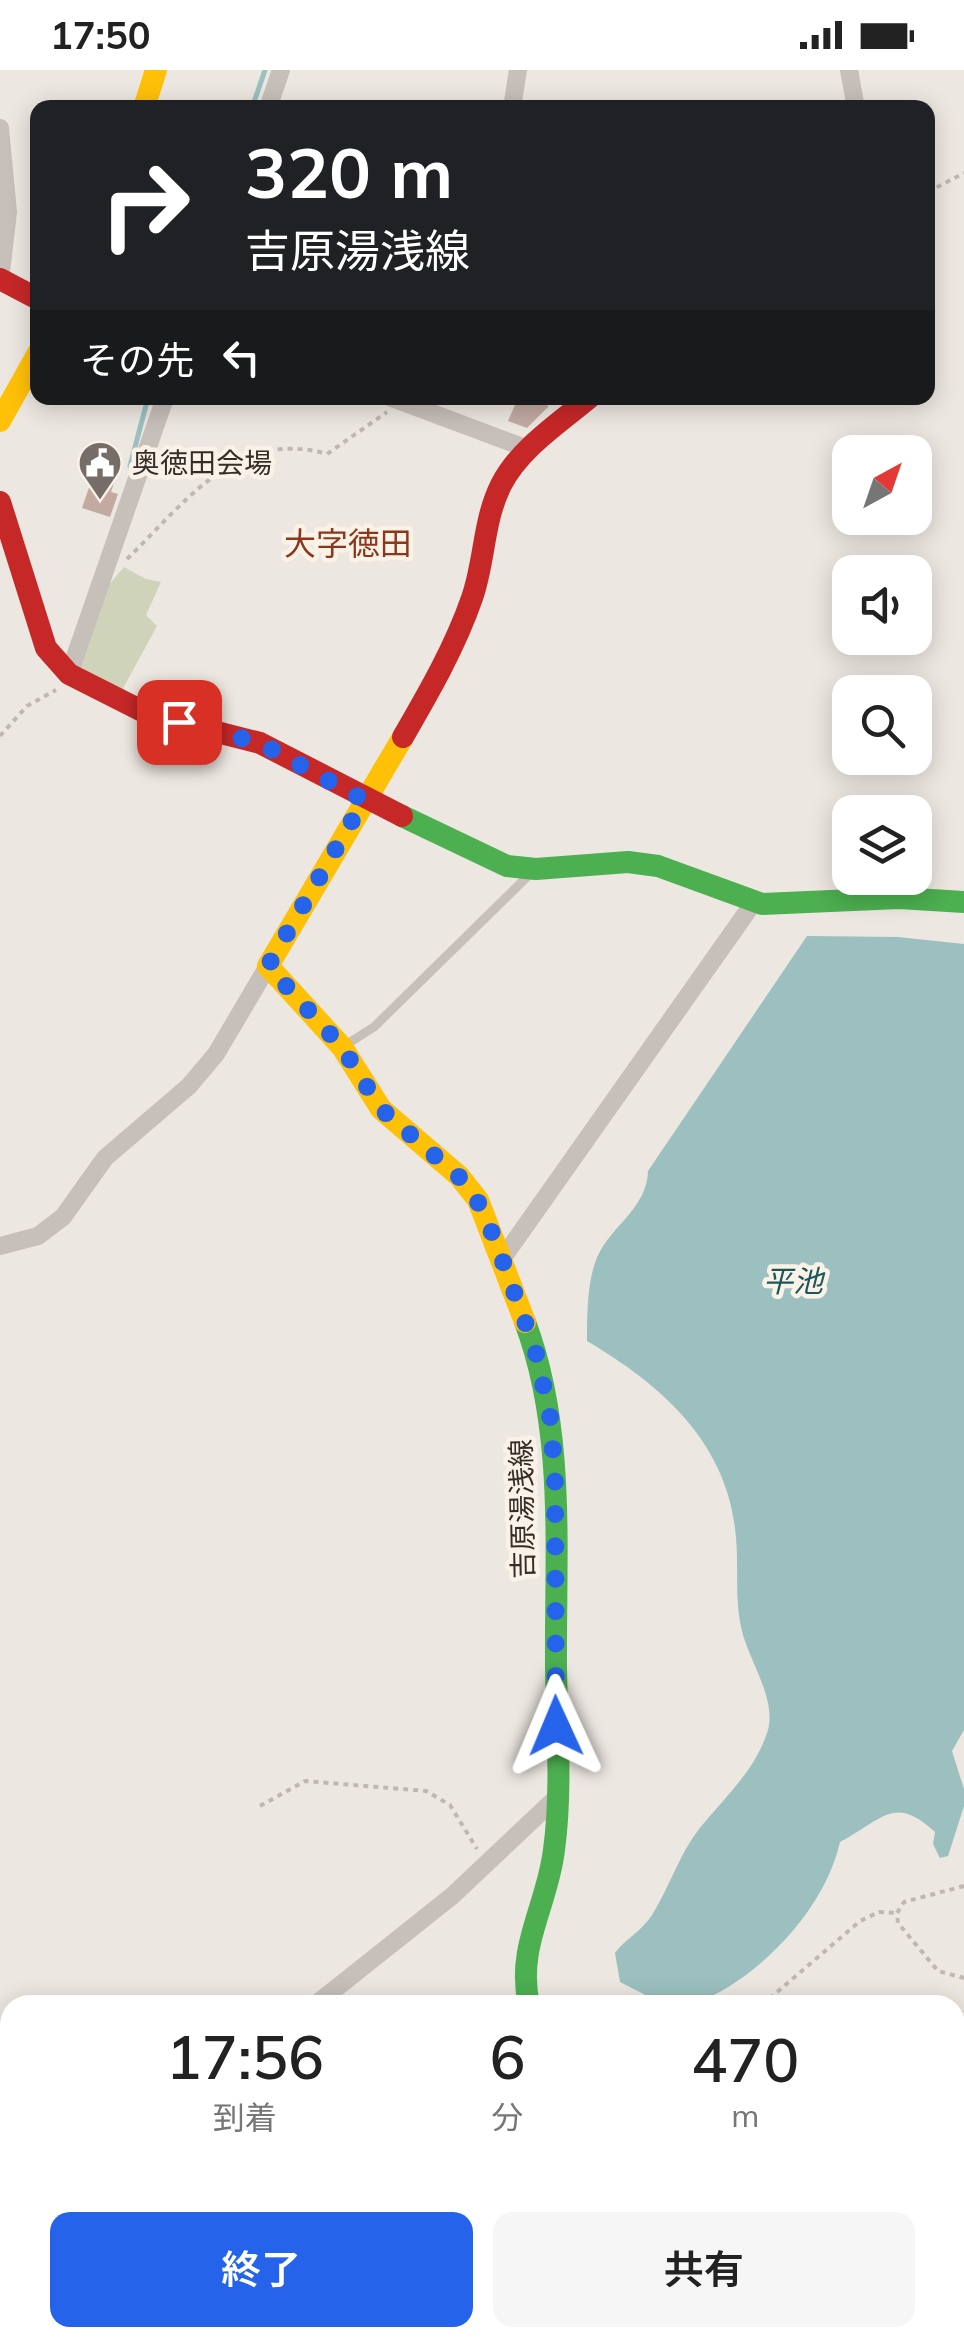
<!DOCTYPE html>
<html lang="ja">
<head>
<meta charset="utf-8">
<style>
	:root { --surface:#fff; --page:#f6f6f6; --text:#222; --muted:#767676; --accent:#2563eb }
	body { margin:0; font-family:Mulish,"Noto Sans JP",sans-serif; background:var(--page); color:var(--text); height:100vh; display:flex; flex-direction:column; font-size:38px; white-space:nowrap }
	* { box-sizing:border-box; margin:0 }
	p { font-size:32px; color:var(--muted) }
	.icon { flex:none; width:55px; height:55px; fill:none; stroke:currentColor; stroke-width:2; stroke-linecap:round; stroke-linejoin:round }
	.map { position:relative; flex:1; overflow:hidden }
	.sheet { position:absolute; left:0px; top:1925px; width:965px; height:352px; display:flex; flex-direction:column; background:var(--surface); border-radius:30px 30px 0 0; box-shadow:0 5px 25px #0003 }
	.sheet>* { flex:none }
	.banner { position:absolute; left:30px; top:30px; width:905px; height:305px; border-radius:20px; box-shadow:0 5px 25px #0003; background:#202124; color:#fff; overflow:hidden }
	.needle { width:65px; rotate:40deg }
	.buttons { position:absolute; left:832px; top:365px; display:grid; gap:20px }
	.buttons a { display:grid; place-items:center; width:100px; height:100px; border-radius:20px; background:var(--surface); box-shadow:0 5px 25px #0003; font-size:50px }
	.pin { position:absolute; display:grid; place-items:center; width:85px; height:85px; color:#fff; margin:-42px; border-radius:20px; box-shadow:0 5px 15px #0006 }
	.me { position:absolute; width:110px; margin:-55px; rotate:359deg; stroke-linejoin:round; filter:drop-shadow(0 0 8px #0008) }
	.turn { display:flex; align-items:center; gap:35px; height:210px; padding:0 50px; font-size:45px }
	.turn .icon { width:130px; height:130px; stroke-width:2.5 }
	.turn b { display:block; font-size:70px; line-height:85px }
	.then { display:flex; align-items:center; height:95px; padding:0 50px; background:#0003; gap:20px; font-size:38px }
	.eta { display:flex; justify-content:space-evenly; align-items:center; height:170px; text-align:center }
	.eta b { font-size:60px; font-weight:600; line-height:70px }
	.primary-button { display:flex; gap:20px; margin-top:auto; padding:20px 50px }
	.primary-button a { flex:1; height:115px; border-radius:20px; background:var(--accent); color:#fff; font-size:40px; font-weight:600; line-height:115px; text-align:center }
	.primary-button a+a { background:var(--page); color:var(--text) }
	.status { display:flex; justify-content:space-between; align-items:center; height:70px; padding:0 50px; background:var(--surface); direction:ltr }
	.status svg { height:28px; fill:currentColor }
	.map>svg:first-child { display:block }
	.green { fill:#ced3ba }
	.water { fill:#9bc0bf }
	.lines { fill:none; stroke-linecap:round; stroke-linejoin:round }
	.stream { stroke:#9bc0bf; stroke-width:5 }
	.building { fill:#c2aaa1 }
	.path { stroke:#bfb8b2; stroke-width:4; stroke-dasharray:5 5; stroke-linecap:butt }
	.lane { stroke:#c7bfb9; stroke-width:9 }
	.street { stroke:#c7bfb9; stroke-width:18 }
	.fast { stroke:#4caf50; stroke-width:22 }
	.slow { stroke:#ffc107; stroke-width:22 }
	.jam { stroke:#c62828; stroke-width:22 }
	.route { stroke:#2563eb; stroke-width:18; stroke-dasharray:0 32.4 }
	.labels { text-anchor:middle; stroke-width:9; stroke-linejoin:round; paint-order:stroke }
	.poi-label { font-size:28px; fill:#372c27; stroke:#faf2e7; text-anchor:start }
	.street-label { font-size:28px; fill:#372c27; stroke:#faf2e7 }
	.water-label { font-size:30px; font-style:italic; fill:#1b565b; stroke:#faf2e7 }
	.quarter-label { font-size:32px; fill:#8a371c; stroke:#faf2e7 }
</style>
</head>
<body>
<div class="status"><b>17:50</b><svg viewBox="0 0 49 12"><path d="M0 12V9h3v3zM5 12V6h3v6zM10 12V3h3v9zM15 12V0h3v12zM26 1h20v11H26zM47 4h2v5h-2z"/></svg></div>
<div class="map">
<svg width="964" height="2276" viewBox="0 0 964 2276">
	<rect width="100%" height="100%" fill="#ede7e1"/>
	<path class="green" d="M 124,497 L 146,509 L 161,512 L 146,545 L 157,556 L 121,622 L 79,596 L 102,523 Z"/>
	<path class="water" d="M 807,866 L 898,867 L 964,874 L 964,1660 L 952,1681 L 964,1719 L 964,1736 L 948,1786 L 940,1788 L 933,1774 L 935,1762 C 894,1725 885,1748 840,1772 C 826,1835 767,1900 708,1928 L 705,1935 L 665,1935 L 620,1912 L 615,1883 C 625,1869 643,1860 652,1845 C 669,1818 679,1785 699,1759 C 724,1728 756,1700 768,1660 C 776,1630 751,1593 743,1565 C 734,1532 739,1501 736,1468 C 729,1374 663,1316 587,1271 C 587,1247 587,1216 595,1193 C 606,1158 647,1141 648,1101 Z
		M 0,2186 L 10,2202 L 10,2268 L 51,2268 L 55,2276 L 0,2276 Z"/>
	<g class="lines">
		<path class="stream" d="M 252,38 L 265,0
			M 130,396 L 148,328"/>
	</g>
	<path class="building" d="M 518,328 L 546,328 L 543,334 L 549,336 L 527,358 L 508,351 Z
		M 94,403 L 115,410 L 111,422 L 118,424 L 110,447 L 82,438 Z"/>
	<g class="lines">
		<path class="path" d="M 928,122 L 964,103
			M 127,489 C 185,433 236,358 327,384 L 387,342
			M 0,666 L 27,636 L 56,620
			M 260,1736 L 305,1711 L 426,1721 L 450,1735 L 477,1779
			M 964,1816 L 904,1832 L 897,1843 L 898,1853 L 938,1901 L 964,1908
			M 762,1935 L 860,1851 L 879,1842 L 897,1843
			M 0,2126 L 10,2133
			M 955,2139 L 964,2122
			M 0,2147 L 10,2163
			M 73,2268 L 78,2276
			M 872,2276 L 877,2268"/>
		<path class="lane" d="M 344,976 L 374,957 L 530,804"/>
		<path class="street" d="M 849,0 L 856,38
			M 268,38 L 281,0
			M 512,38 L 518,0
			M 0,58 L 8,142 L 0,211
			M 392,328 L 528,379
			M 69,604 L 165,328
			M 0,1176 L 38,1166 L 63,1147 L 105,1088 L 189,1016 L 216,984 L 268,896
			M 502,1189 L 754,832
			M 315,1935 L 452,1826 L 557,1727
			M 127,2268 L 128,2276"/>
		<path class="fast" d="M 402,746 L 507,796 L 536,799 L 628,792 L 658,796 L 762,834 L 899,828 L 964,832
			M 525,1252 C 566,1361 555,1483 556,1598 C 557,1658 562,1721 554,1780 C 547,1837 516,1877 529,1935"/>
		<path class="slow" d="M 144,38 L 156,0
			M 0,351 L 38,283
			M 403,667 L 268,896 L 342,977 L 381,1039 L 459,1106 L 478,1130 L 525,1252"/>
		<path class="jam" d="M 0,209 L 38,229
			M 0,432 L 46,578 L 69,604 L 150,645 L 260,673 L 402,746
			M 403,667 C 429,622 455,577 472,528 C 485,491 483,451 501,415 C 519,379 559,353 589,328
			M 597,2268 L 597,2276"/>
	</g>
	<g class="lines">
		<path class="route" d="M 179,652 L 260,673 L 364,730 L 268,896 L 342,977 L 381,1039 L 466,1113 L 484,1142 L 502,1189 L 535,1279 L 550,1345 L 555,1406 L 556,1656"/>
	</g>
	<defs>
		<symbol id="civic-pin" viewBox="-11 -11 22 30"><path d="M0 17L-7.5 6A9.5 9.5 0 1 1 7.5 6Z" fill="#776d68" stroke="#faf2e7"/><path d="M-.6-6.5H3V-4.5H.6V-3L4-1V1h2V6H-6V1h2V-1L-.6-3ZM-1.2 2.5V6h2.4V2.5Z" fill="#fff"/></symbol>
	</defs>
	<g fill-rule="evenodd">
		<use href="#civic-pin" x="75" y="368" width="50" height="68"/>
	</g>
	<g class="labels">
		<g class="poi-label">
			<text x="132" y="403">奥徳田会場</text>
		</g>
		<g class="street-label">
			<text transform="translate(522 1439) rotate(-91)" y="10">吉原湯浅線</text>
		</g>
		<g class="water-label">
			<text x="793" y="1222">平池</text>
		</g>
		<g class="quarter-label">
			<text x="348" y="485">大字徳田</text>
		</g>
	</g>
</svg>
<div class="buttons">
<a><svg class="needle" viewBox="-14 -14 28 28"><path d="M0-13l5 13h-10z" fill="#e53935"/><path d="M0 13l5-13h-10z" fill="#767676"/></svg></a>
<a><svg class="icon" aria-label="sound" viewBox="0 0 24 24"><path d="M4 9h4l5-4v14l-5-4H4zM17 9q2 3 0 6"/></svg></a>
<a><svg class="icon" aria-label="search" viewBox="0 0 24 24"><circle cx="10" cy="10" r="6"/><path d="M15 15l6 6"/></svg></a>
<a><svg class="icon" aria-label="layers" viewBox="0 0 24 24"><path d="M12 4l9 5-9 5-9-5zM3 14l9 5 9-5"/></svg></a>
</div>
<div class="pin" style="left:179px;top:652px;background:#d93025"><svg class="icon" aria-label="arrive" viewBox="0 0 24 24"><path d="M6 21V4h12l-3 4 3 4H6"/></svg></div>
<svg class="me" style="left:556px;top:1656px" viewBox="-20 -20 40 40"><path d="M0-17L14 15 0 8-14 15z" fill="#2563eb" stroke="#fff" stroke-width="4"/></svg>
<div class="banner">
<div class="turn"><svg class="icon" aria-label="right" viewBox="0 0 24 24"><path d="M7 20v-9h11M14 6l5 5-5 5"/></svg><div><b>320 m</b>吉原湯浅線</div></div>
<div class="then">その先<svg class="icon" aria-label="left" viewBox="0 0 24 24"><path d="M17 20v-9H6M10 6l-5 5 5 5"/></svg></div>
</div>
<section class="sheet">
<div class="eta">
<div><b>17:56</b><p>到着</p></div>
<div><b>6</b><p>分</p></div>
<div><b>470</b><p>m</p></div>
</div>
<div class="primary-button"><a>終了</a><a>共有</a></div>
</section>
</div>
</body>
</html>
